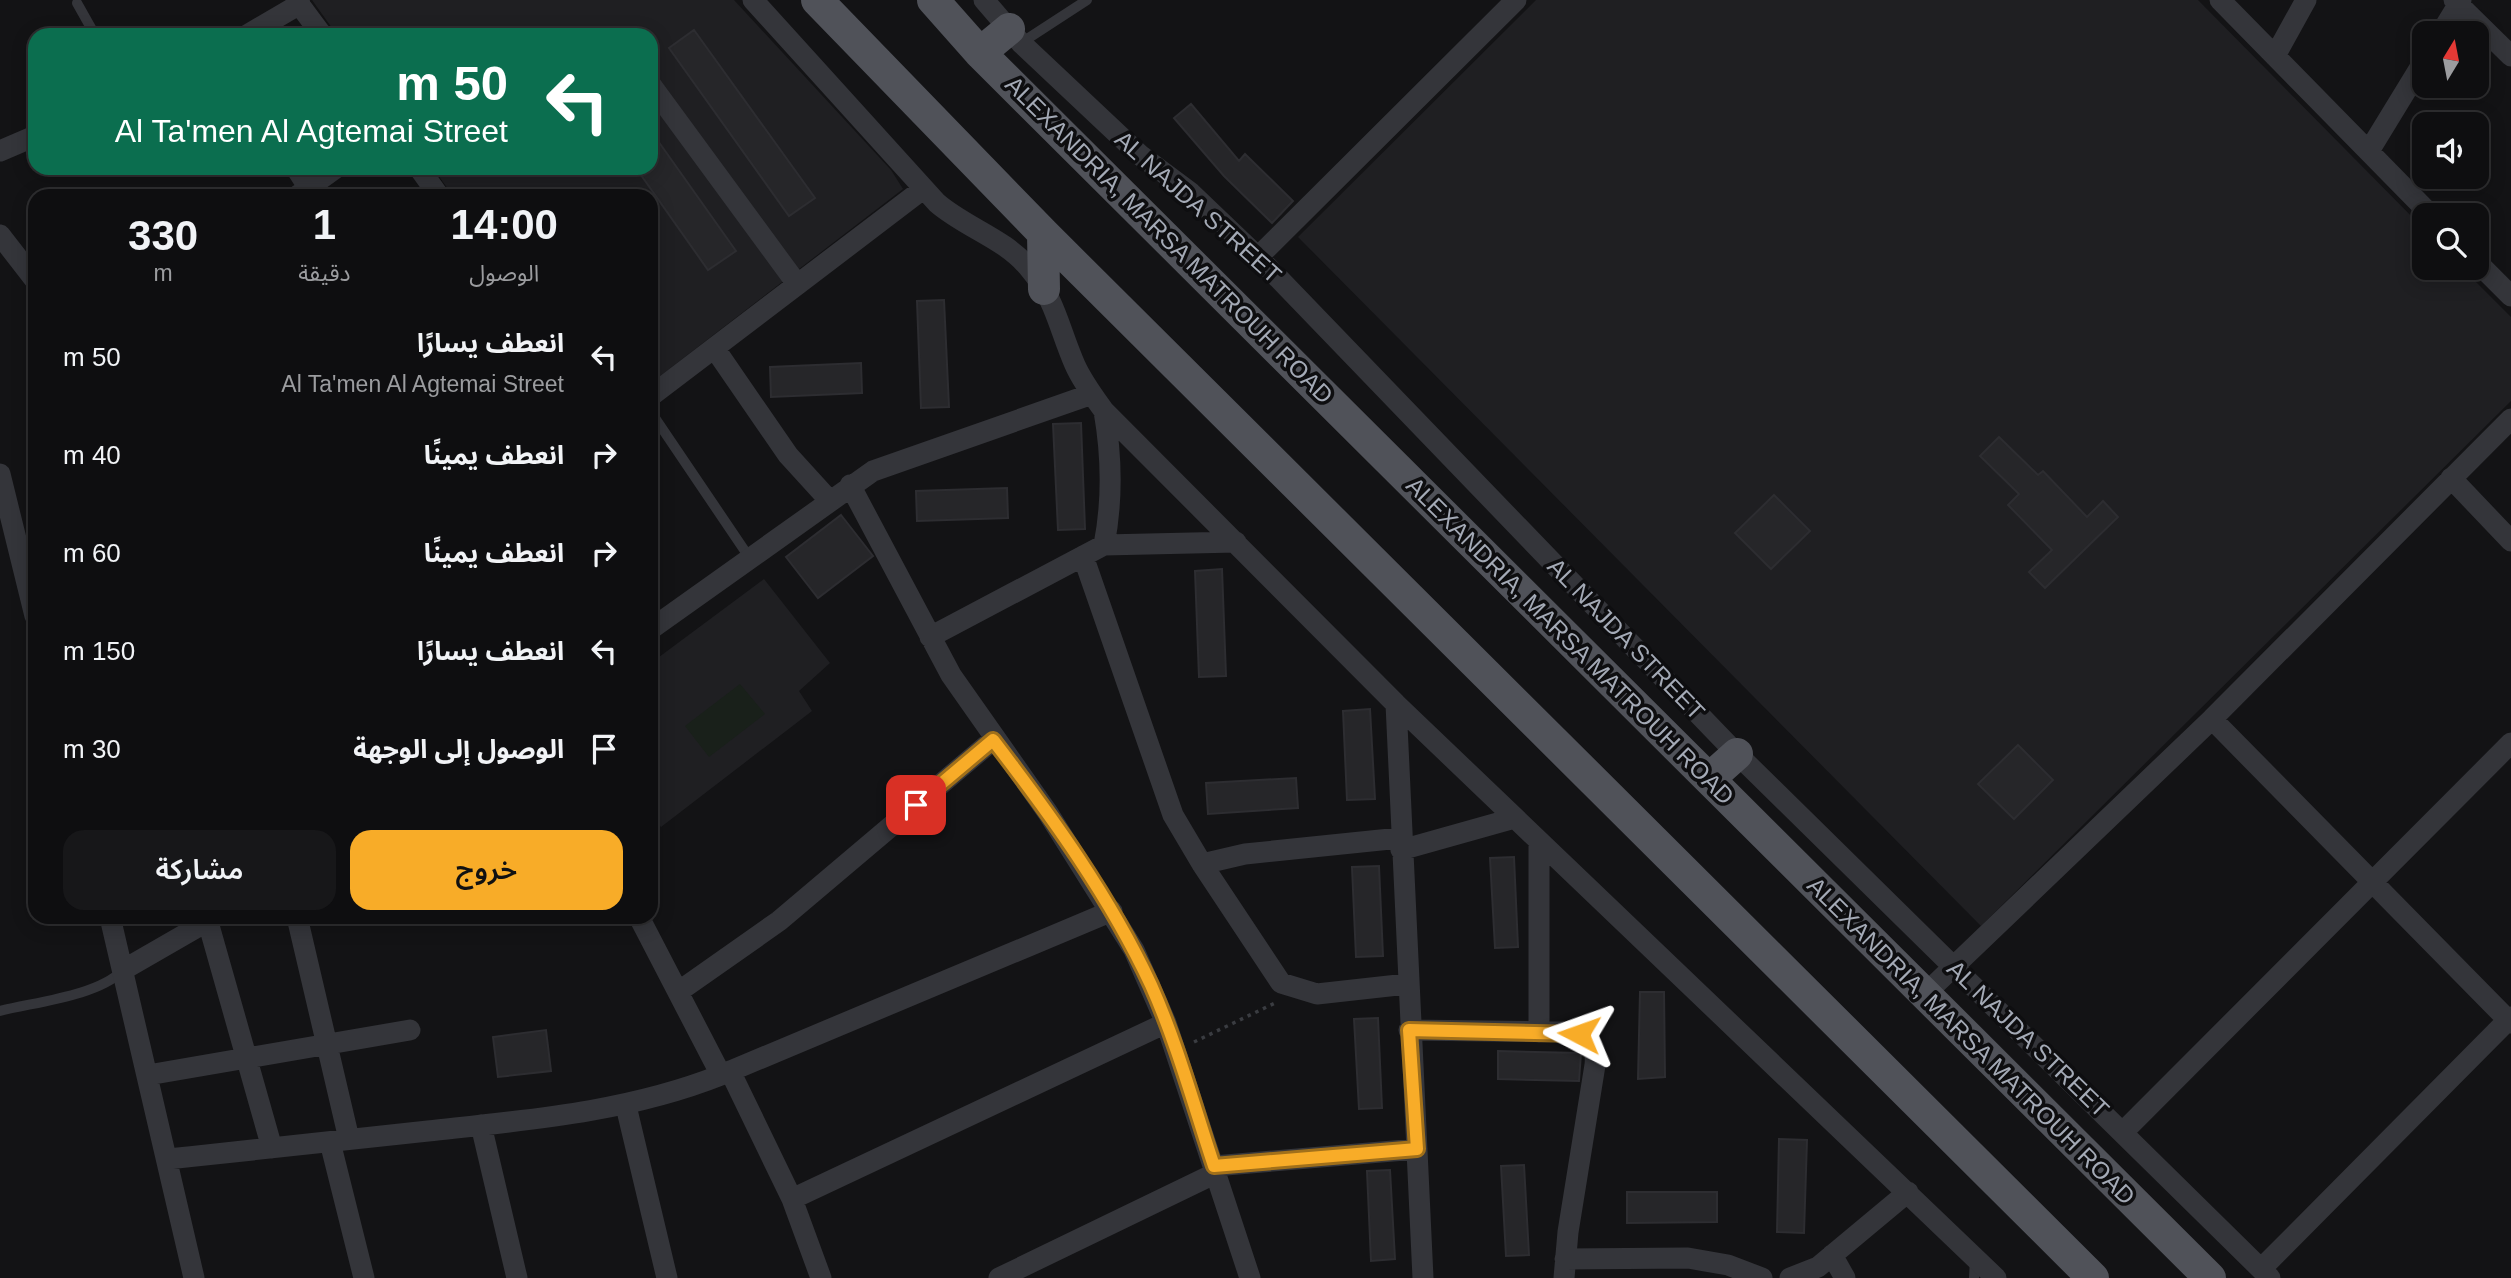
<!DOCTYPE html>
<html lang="ar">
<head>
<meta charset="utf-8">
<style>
	:root { --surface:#0e0e10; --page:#171719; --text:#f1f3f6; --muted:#9b9c9f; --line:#2e2e30; --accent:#f8ac28 }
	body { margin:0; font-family:Helvetica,"Noto Sans Arabic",sans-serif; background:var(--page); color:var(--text); direction:rtl; height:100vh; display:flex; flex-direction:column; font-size:26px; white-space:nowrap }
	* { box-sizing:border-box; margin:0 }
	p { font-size:23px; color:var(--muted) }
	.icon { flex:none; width:38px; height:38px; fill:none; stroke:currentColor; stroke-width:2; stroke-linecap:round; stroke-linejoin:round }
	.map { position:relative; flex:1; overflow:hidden; direction:ltr }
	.drawer { position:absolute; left:28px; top:189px; width:630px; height:735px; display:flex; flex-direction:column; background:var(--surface); border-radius:21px; box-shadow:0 4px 18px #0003,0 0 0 2px var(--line); direction:rtl }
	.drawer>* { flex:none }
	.top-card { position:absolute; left:28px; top:28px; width:630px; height:147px; border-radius:21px; box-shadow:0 4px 18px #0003,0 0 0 2px var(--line); direction:rtl; background:#0b6e4f; color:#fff; overflow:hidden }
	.needle { width:46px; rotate:10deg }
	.fabs { position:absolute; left:2412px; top:21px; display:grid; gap:14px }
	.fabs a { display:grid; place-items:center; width:77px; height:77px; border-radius:14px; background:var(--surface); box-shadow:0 4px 18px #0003,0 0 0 2px var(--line); font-size:35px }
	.pin { position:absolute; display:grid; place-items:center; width:60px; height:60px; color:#fff; margin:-30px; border-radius:14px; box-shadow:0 4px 10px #0006 }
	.me { position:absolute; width:77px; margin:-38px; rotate:274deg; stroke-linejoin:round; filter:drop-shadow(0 0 5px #0008) }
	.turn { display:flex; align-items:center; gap:24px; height:147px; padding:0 35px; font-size:32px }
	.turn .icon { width:91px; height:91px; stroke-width:2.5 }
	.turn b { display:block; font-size:49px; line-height:60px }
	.eta { display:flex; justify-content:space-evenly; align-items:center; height:119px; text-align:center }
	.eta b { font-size:42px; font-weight:600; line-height:49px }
	.primary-button { display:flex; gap:14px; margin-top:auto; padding:14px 35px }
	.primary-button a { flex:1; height:80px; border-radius:21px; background:var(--accent); color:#111; font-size:28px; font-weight:600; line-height:80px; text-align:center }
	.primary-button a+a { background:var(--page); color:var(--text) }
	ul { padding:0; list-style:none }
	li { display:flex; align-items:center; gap:21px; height:98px; padding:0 35px }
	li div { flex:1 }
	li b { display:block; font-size:26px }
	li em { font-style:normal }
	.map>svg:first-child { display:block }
	.built { fill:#1f1f22 }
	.green { fill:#19201a }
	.building { fill:#262629; stroke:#2d2d31; stroke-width:2 }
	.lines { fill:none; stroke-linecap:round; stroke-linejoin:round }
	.path { stroke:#3a3c41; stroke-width:3.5; stroke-dasharray:3.5 5; stroke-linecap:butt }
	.service { stroke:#34353a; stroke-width:10 }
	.minor { stroke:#34353a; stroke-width:21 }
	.primary { stroke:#505259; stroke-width:32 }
	.route-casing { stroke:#a1701a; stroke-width:18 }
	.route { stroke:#f8ac28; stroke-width:12 }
	.labels { text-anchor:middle; stroke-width:7; stroke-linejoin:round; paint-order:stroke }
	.street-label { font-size:24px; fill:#a4aab6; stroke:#0e0e10 }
</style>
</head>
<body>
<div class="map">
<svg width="2511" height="1278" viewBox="0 0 2511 1278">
	<rect width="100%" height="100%" fill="#131315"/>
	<path class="built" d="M 312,0 L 734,0 L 891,170 L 903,189 L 651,383 L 651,196 L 453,196 L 433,168 L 651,168 L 651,35 L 337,35 Z
		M 1536,0 L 2198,0 L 2424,229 L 2424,268 L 2462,268 L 2511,317 L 2511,401 L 1981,926 L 1298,237 Z
		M 764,579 L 830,663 L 799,691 L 812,711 L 661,827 L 651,813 L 651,663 Z"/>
	<path class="green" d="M 740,684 L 765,714 L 709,757 L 685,726 Z"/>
	<path class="building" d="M 694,30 L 815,198 L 789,216 L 669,48 Z
		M 1191,104 L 1239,161 L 1245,154 L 1293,201 L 1272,223 L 1224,176 L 1174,118 Z
		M 651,131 L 736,251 L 708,270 L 636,168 L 651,168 Z
		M 944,300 L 949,407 L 921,408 L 917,301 Z
		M 861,363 L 862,393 L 771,397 L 770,367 Z
		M 1081,423 L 1085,529 L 1058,530 L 1053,424 Z
		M 1999,437 L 2038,475 L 2043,471 L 2087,517 L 2103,501 L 2118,517 L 2045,588 L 2029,572 L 2052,550 L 2008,505 L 2019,494 L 1980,456 Z
		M 1007,488 L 1008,518 L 917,521 L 916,491 Z
		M 1774,495 L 1810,531 L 1771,569 L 1735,533 Z
		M 841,515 L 873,556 L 818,598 L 786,557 Z
		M 1222,569 L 1226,676 L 1199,677 L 1195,571 Z
		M 1370,709 L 1375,799 L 1347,800 L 1343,711 Z
		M 2018,745 L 2053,780 L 2014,819 L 1978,784 Z
		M 1296,778 L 1298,808 L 1208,814 L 1206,783 Z
		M 1514,857 L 1518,947 L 1495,948 L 1490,858 Z
		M 1379,866 L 1383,956 L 1356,957 L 1352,867 Z
		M 1640,992 L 1664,992 L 1665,1077 L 1638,1079 Z
		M 1378,1018 L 1382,1108 L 1359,1109 L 1354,1019 Z
		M 546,1030 L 551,1071 L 498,1077 L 493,1037 Z
		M 1498,1051 L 1581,1053 L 1579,1081 L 1498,1079 Z
		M 1779,1139 L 1807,1140 L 1804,1233 L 1777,1232 Z
		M 1524,1165 L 1529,1255 L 1506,1256 L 1501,1166 Z
		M 1390,1170 L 1395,1259 L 1371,1261 L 1367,1171 Z
		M 1627,1192 L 1717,1192 L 1717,1222 L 1627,1223 Z"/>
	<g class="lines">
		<path class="path" d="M 1194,1042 L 1275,1003"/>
		<path class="service" d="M 77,3 L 95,35
			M 1021,43 L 1087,0
			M 651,412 L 749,557
			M 0,1011 C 35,1002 97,996 122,971
			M 1974,1278 L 1975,1259"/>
		<path class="minor" d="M 296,0 L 322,35
			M 753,0 L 937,203 C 966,228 1004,238 1029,268 C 1056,300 1059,329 1075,365 C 1082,381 1094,397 1104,411 L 1396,704 L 1996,1278
			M 984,0 L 1021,43 L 1140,155 L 1191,193 L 1258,257 L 1737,754 L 2270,1278
			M 2220,0 L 2431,215
			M 2454,0 L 2511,56
			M 2441,33 L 2461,0
			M 247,35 L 300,4
			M 2275,56 L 2306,0
			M 651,85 L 797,284
			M 0,151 L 35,136
			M 2369,151 L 2424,61
			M 296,168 L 314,196
			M 419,168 L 439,196
			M 297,196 L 336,168
			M 0,235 L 35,280
			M 1258,257 L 1516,0
			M 2476,261 L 2511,296
			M 715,349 L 788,455 L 829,500
			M 651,396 L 923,189
			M 1104,411 C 1112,457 1113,499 1104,545
			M 0,474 L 35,616
			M 2451,478 L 2511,541
			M 850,485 L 951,675 L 1048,813 L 1134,950 L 1166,1023 L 1250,1278
			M 1083,556 L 1173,815 L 1202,864 L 1281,983 L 1317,994 L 1407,984
			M 651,629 L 873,471 L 1092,394
			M 930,637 L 1104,545 L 1236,542
			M 1396,704 L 1423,1278
			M 2212,719 L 2511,1023
			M 1401,850 L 1515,818
			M 1202,864 L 1245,854 L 1400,838
			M 110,917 L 194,1278
			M 297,917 L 349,1139
			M 639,917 L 721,1075
			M 208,922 L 272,1148
			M 123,970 L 215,917
			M 678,992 L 779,921 L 993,740
			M 1924,995 L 2212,719 L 2511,419
			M 1409,1030 L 1570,1032 C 1588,1035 1597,1046 1595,1065 L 1568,1232 L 1564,1278
			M 1539,1032 L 1539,841
			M 730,1071 L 792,1199 L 821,1278
			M 148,1075 L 410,1030
			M 626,1106 L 667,1278
			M 481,1125 L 517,1278
			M 2123,1132 L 2511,743
			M 330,1142 L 364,1278
			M 168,1159 C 255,1150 342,1140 428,1131 C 528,1120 628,1112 721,1075 L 1112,911
			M 1214,1166 L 1417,1149
			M 792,1199 L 1166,1023
			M 1832,1255 L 1845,1278
			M 1565,1259 L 1688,1258 L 1728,1265 L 1762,1278
			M 2261,1269 L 2511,1017
			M 999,1278 L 1216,1173
			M 1790,1278 L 1818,1267 L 1908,1192"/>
		<path class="primary" d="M 817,0 L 1043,233 L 2093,1278
			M 933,0 L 980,53 L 2210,1278
			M 980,53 L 1009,29
			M 1043,233 L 1044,289
			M 1709,779 L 1737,754"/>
	</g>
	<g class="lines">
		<defs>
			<path id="route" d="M 916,805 L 993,740 C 1052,817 1110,897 1151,985 C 1177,1043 1194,1106 1214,1166 L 1417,1149 L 1409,1030 L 1579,1034"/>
		</defs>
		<use href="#route" class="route-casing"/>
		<use href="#route" class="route"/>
	</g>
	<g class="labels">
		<g class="street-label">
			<text transform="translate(1198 207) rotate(42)" y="8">AL NAJDA STREET</text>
			<text transform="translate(1169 240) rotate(45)" y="8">ALEXANDRIA, MARSA MATROUH ROAD</text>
			<text transform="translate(1626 639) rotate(46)" y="8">AL NAJDA STREET</text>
			<text transform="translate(1570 641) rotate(45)" y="8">ALEXANDRIA, MARSA MATROUH ROAD</text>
			<text transform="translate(2028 1039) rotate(44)" y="8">AL NAJDA STREET</text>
			<text transform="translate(1971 1041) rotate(45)" y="8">ALEXANDRIA, MARSA MATROUH ROAD</text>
		</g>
	</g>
</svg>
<div class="fabs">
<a><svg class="needle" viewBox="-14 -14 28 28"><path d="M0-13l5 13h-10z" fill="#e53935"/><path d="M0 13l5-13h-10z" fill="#9b9c9f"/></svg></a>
<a><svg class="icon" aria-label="sound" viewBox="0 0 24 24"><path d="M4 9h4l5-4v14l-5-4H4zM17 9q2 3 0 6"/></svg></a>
<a><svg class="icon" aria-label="search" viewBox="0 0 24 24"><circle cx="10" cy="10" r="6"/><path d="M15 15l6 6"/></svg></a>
</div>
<div class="pin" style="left:916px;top:805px;background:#d93025"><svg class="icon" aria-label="arrive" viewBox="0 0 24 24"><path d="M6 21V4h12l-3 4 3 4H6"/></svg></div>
<svg class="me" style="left:1579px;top:1034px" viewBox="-20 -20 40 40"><path d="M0-17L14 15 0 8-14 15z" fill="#f8ac28" stroke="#fff" stroke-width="4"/></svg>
<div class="top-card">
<div class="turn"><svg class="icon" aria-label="left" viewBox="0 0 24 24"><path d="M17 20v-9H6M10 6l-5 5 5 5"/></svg><div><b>50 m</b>Al Ta'men Al Agtemai Street</div></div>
</div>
<section class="drawer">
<div class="eta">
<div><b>14:00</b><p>الوصول</p></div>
<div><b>1</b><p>دقيقة</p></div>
<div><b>330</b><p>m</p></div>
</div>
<ul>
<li><svg class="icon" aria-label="left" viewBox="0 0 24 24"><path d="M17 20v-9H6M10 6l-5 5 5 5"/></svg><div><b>انعطف يسارًا</b><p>Al Ta'men Al Agtemai Street</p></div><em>50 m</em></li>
<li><svg class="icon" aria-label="right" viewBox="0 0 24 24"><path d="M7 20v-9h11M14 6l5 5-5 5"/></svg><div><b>انعطف يمينًا</b></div><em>40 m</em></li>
<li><svg class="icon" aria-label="right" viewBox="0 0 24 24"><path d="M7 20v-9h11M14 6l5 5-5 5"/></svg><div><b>انعطف يمينًا</b></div><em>60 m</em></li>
<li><svg class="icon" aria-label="left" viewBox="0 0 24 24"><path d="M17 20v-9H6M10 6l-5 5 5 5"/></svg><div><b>انعطف يسارًا</b></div><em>150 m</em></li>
<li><svg class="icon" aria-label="arrive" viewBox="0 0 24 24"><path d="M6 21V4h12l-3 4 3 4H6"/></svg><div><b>الوصول إلى الوجهة</b></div><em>30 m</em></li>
</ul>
<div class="primary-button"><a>خروج</a><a>مشاركة</a></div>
</section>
</div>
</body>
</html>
